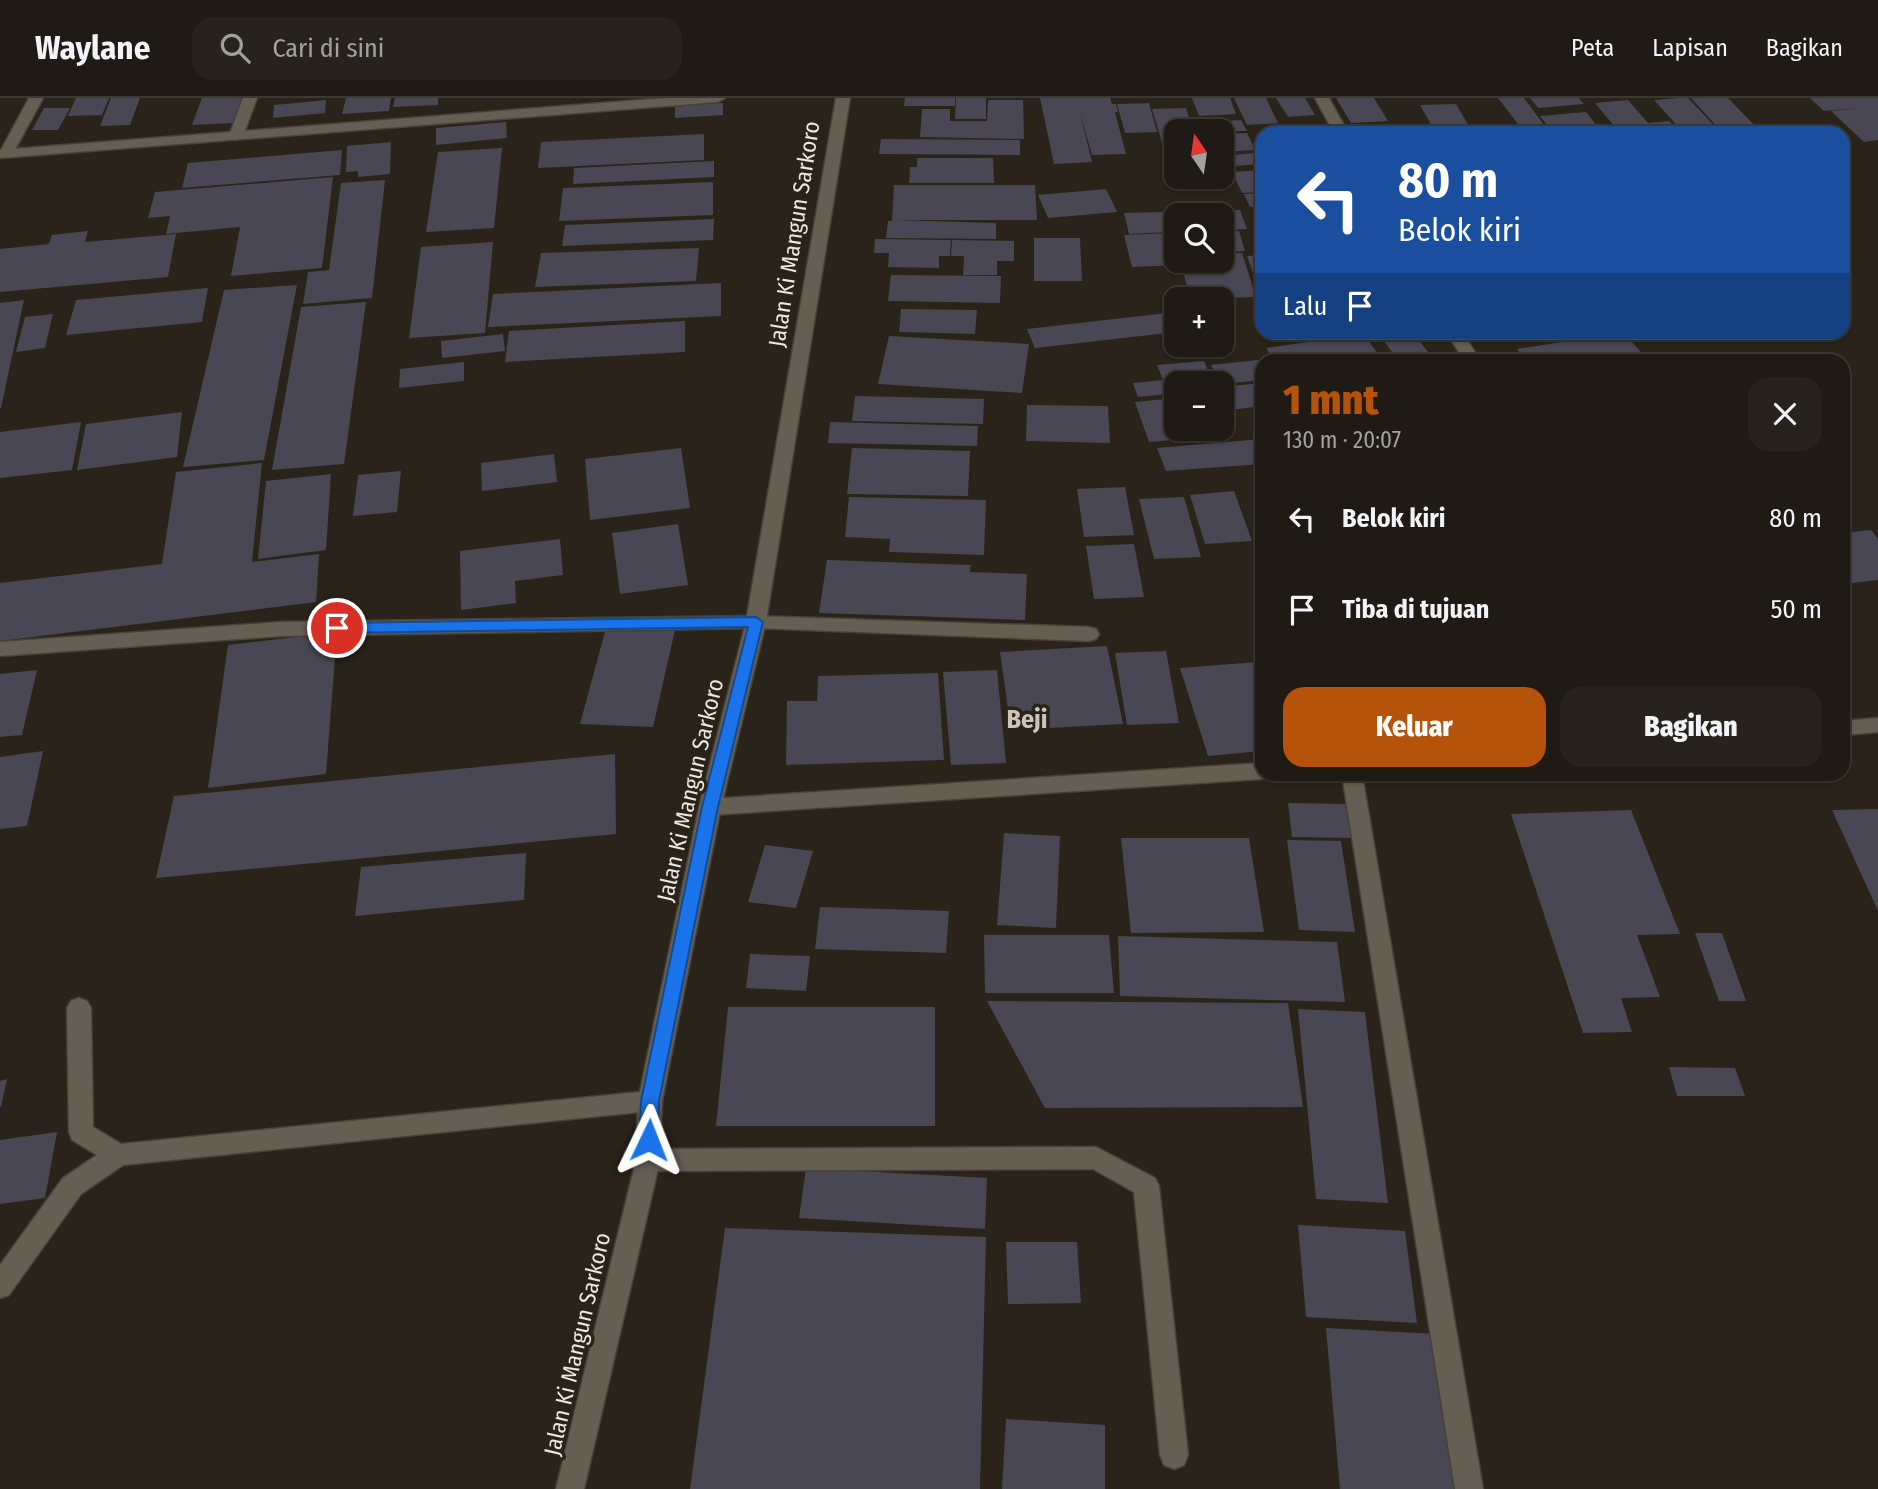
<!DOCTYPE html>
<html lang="id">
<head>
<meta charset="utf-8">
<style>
	:root { --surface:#1f1a13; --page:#27231c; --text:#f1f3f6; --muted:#a1a1a0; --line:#3c3833; --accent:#b45309 }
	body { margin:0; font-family:"Fira Sans Condensed",sans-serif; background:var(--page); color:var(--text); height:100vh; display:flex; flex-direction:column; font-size:26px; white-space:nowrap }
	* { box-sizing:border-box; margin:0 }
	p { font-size:23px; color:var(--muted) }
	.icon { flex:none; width:38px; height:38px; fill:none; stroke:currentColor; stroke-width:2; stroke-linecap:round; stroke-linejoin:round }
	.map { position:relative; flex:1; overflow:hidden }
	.side { position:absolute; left:1255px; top:256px; width:595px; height:427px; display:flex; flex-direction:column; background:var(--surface); border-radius:21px; box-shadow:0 2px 5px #0004,0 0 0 2px var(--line) }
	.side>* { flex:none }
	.hud { position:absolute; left:1255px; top:28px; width:595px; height:214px; border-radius:21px; box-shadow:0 2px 5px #0004,0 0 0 2px var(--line); background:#1a4fa0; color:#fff; overflow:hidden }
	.needle { width:46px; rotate:347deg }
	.controls { position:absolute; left:1164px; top:21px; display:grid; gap:14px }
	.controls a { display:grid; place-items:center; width:70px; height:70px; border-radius:14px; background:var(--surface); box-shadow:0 2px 5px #0004,0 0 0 2px var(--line); font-size:35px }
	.pin { position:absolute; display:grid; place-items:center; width:60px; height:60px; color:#fff; margin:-30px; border:4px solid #fff; border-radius:50%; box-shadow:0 2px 7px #0007 }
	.me { position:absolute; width:77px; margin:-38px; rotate:2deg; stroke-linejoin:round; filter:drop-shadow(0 0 5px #0008) }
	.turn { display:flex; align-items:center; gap:24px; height:147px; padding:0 28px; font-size:32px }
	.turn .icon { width:91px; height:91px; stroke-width:2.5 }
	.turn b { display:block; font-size:49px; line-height:60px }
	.then { display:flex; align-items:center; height:66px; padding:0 28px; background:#0003; gap:14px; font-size:26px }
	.round { display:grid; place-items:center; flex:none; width:74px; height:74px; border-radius:21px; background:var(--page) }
	.summary { display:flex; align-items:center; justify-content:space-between; height:119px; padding:0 28px }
	h1 { font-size:42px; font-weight:800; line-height:52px; color:var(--accent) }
	.cta { display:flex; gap:14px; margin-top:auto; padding:14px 28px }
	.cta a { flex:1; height:80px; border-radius:21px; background:var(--accent); color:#fff; font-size:28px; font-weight:800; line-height:80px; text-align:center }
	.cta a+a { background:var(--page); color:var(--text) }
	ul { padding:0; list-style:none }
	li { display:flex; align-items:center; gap:21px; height:91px; padding:0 28px }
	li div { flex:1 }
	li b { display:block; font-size:26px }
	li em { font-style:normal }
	header { display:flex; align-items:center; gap:42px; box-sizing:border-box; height:98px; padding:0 35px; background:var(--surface); border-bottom:2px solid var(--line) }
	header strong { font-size:33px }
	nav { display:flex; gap:38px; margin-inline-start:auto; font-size:24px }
	.search { width:490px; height:63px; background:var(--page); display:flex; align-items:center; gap:18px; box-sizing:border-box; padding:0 24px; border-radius:21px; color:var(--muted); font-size:26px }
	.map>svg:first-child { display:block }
	.building { fill:#494753 }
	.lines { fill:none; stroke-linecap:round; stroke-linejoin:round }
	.service-casing { stroke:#464139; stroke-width:3 }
	.minor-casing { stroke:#464139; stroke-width:3 }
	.tertiary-casing { stroke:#464139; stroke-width:3 }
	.secondary-casing { stroke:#464139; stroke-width:3 }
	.service { fill:#655e52; fill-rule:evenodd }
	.minor { fill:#655e52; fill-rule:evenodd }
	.tertiary { fill:#655e52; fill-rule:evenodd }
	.secondary { fill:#655e52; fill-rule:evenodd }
	.route { fill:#1a73e8; stroke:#114b97; stroke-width:2 }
	.labels { text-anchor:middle; stroke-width:7; stroke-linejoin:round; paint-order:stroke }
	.street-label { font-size:23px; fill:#ece8e1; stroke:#292319 }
	.quarter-label { font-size:26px; font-weight:bold; fill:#ccc4b7; stroke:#292319 }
</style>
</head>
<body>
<header>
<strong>Waylane</strong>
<div class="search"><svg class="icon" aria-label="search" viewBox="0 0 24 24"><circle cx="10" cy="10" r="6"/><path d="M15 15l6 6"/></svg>Cari di sini</div>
<nav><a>Peta</a><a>Lapisan</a><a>Bagikan</a></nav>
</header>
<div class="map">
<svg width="1878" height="1391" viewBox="0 0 1878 1391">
	<rect width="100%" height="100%" fill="#292319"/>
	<path class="building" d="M 76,0 L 109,0 L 102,17 L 68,18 Z
		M 111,0 L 140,0 L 130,27 L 100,28 Z
		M 202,0 L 242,0 L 233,25 L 192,27 Z
		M 346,0 L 391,0 L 389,13 L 342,16 Z
		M 395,0 L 438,0 L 438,7 L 393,9 Z
		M 905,0 L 955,0 L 955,8 L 904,8 Z
		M 956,0 L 986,0 L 986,21 L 955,21 Z
		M 1040,0 L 1110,0 L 1112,6 L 1116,6 L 1118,14 L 1115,14 L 1126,56 L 1092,57 L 1080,15 L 1092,64 L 1054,66 Z
		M 1192,0 L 1230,0 L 1236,16 L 1199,18 Z
		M 1234,0 L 1266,0 L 1278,25 L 1247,27 Z
		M 1276,0 L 1305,0 L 1315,17 L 1288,19 Z
		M 1336,0 L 1374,0 L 1388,23 L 1351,25 Z
		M 1498,0 L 1524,0 L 1550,35 L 1525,35 Z
		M 1530,0 L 1579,0 L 1584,6 L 1538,10 Z
		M 1679,0 L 1688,0 L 1721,35 L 1684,35 L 1654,2 Z
		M 1691,0 L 1728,0 L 1762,35 L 1723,35 Z
		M 1810,0 L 1878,0 L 1878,42 L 1864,44 L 1831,13 L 1855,10 L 1824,13 Z
		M 326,2 L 325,15 L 273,20 L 274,7 Z
		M 988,2 L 1023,2 L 1024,41 L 920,39 L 922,11 L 950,11 L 950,23 L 987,23 Z
		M 1628,2 L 1648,25 L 1669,23 L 1680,35 L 1620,35 L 1595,5 Z
		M 723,5 L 723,17 L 675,20 L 675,7 Z
		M 1149,5 L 1157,34 L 1125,35 L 1117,6 Z
		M 1456,6 L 1473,35 L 1436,35 L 1420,7 Z
		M 44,10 L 70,10 L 58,32 L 32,32 Z
		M 1186,10 L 1193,33 L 1176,33 L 1176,50 L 1164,51 L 1152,11 Z
		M 1586,14 L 1602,34 L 1554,35 L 1540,18 Z
		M 1241,22 L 1247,33 L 1198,33 L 1194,25 Z
		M 506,24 L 507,40 L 436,47 L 436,30 Z
		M 1314,29 L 1318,35 L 1272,35 L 1272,33 Z
		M 1425,29 L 1428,35 L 1354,35 L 1353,32 Z
		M 1247,35 L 1255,52 L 1222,54 L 1222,36 Z
		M 704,36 L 704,62 L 538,70 L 541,44 Z
		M 881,41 L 1020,42 L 1020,57 L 879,56 Z
		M 391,44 L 390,76 L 358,79 L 358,73 L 346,74 L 347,48 Z
		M 502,50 L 494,130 L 426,134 L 438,54 Z
		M 342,52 L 340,77 L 182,90 L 188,65 Z
		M 1254,55 L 1260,66 L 1222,69 L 1222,58 Z
		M 917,60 L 993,60 L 994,85 L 909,85 L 910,69 L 917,69 Z
		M 714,63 L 714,79 L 573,86 L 574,70 Z
		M 1262,72 L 1262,94 L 1242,95 L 1232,74 Z
		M 333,79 L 322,170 L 231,178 L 240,129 L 166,136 L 170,118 L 148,120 L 155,94 Z
		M 385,82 L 372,200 L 303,206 L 308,174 L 329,172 L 341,85 Z
		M 713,84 L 713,117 L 559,123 L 563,90 Z
		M 894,87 L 1035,87 L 1037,122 L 895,122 L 996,125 L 996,141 L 886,140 L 888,123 L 892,123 Z
		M 1106,91 L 1117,114 L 1048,120 L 1038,97 Z
		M 1262,95 L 1262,108 L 1250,109 L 1244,96 Z
		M 1240,112 L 1247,131 L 1222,132 L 1222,117 L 1176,117 L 1176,134 L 1173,134 L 1167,115 Z
		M 1164,114 L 1170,134 L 1129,136 L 1124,115 Z
		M 714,121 L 713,142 L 562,148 L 565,127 Z
		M 88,133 L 85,144 L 176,136 L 168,179 L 0,194 L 0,151 L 49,146 L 52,137 Z
		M 1239,133 L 1245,153 L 1222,154 L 1222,134 Z
		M 1169,135 L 1179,167 L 1132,169 L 1124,137 Z
		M 1034,140 L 1080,140 L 1082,183 L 1034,183 Z
		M 875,141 L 951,142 L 950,158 L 939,158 L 939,170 L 888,169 L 889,155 L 874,155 Z
		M 952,142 L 1014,143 L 1014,163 L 997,163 L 997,177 L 963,177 L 964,158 L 951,158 Z
		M 493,144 L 485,235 L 409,240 L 421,149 Z
		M 699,150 L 696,183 L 535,189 L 541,155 Z
		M 1242,155 L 1256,199 L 1191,201 L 1180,163 L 1222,163 L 1222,156 Z
		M 1262,157 L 1262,184 L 1256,184 L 1247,158 Z
		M 891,177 L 1001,178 L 1000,205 L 888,203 Z
		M 721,185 L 721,218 L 488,229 L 493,196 Z
		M 297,187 L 264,362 L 183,369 L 224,192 Z
		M 208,190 L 202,224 L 66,237 L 76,202 Z
		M 24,202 L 1,310 L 0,310 L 0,205 Z
		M 366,204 L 344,366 L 272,372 L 301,209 Z
		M 901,211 L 977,212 L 975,236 L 899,234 Z
		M 1176,214 L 1176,234 L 1035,250 L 1027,231 Z
		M 53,216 L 45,250 L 16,254 L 25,219 Z
		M 685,223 L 685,254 L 505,264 L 509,233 Z
		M 1576,234 L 1623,234 L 1648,262 L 1526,262 L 1517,251 L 1581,241 Z
		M 503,236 L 505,253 L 442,260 L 441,243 Z
		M 1364,236 L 1382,262 L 1274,262 L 1266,250 Z
		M 1415,237 L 1434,262 L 1398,262 L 1383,242 Z
		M 889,238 L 1029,246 L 1022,295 L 878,286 Z
		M 1258,262 L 1262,270 L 1262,282 L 1222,286 L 1211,267 Z
		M 1204,263 L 1213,285 L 1176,285 L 1176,295 L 1138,299 L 1133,285 L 1163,282 L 1157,267 Z
		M 464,264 L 464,283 L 399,290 L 400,271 Z
		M 1262,285 L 1262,308 L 1230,312 L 1222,289 Z
		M 855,298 L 984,301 L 983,326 L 852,323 Z
		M 1176,300 L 1176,331 L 1222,331 L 1222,310 L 1232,337 L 1149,344 L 1135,304 Z
		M 1027,307 L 1108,308 L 1110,345 L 1026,343 Z
		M 182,314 L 177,359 L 77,372 L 86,326 Z
		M 81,324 L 72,372 L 0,380 L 0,334 Z
		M 830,324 L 978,328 L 977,348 L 828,345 Z
		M 1262,341 L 1262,366 L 1166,373 L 1157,350 Z
		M 681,350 L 690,410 L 590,422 L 585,361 Z
		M 852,350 L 970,353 L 968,398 L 847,396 Z
		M 554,356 L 557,384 L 482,393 L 481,365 Z
		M 262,365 L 252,464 L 319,456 L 316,504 L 0,543 L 0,485 L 162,466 L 176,374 Z
		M 401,373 L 397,414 L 353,418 L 358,377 Z
		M 331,376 L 326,452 L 258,461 L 266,383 Z
		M 1125,389 L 1134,437 L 1084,439 L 1077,391 Z
		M 1234,393 L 1252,443 L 1205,446 L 1190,397 Z
		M 849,399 L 986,402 L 984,457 L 889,454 L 890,441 L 845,439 Z
		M 1184,399 L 1201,459 L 1154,461 L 1139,401 Z
		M 678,426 L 688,487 L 620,496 L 612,435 Z
		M 1871,432 L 1878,441 L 1878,482 L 1844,486 L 1843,435 Z
		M 560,441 L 563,477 L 515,483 L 516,505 L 461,512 L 460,453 Z
		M 1134,446 L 1144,499 L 1094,501 L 1086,448 Z
		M 827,462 L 971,467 L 970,474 L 1027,476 L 1025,522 L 819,515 Z
		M 606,530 L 675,532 L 653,629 L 580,626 Z
		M 337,534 L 326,676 L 208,690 L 228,547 Z
		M 1107,548 L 1123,626 L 1011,632 L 1000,554 Z
		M 1166,553 L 1179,625 L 1127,627 L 1115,555 Z
		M 1257,564 L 1262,576 L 1262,653 L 1208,658 L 1180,570 Z
		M 37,572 L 22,637 L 0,639 L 0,576 Z
		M 997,572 L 1006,665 L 951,667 L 943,574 Z
		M 938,575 L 944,662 L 786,667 L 787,603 L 817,603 L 818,578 Z
		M 43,653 L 27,728 L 0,731 L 0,659 Z
		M 615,656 L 616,736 L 156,780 L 174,698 Z
		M 1288,705 L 1348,706 L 1354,740 L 1292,739 Z
		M 1878,711 L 1878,813 L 1832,712 Z
		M 1631,712 L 1680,836 L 1637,837 L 1660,899 L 1621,900 L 1632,934 L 1583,935 L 1511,716 Z
		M 1004,735 L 1060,738 L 1056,830 L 997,827 Z
		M 1121,740 L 1249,740 L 1264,834 L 1131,835 Z
		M 1287,742 L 1341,743 L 1355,834 L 1299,832 Z
		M 765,747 L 813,753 L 796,810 L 748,804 Z
		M 526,755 L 524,802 L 355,818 L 361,769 Z
		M 820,809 L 949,813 L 946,855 L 815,851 Z
		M 1695,835 L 1722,835 L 1746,903 L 1719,903 Z
		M 984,837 L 1109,837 L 1114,895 L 985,895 Z
		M 1118,838 L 1337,844 L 1345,904 L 1120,898 Z
		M 750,856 L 810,858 L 806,893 L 746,890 Z
		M 987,903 L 1288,905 L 1303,1009 L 1045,1010 Z
		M 728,909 L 935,909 L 935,1028 L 716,1028 Z
		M 1298,911 L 1365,914 L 1388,1105 L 1316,1101 Z
		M 1669,969 L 1735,970 L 1745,998 L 1677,998 Z
		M 7,981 L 1,1009 L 0,1009 L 0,983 Z
		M 57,1034 L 45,1100 L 0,1106 L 0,1042 Z
		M 806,1070 L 987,1080 L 985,1131 L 799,1120 Z
		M 1298,1127 L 1405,1133 L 1417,1225 L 1306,1219 Z
		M 725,1130 L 986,1139 L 980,1391 L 690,1391 Z
		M 1006,1144 L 1077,1144 L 1081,1205 L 1008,1206 Z
		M 1326,1230 L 1437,1236 L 1457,1391 L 1340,1391 Z
		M 1006,1321 L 1105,1327 L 1105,1391 L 1002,1391 Z"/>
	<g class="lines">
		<defs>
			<path id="service" d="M 1342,676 L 1362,676 L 1483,1391 L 1455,1391 Z
				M 79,900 L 87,903 L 91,910 L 93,1029 L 121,1046 L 650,993 L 659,996 L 662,1003 L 659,1010 L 650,1013 L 123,1067 L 81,1096 L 9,1197 L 0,1200 L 0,1167 L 63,1080 L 97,1057 L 72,1042 L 69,1034 L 67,910 L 71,903 Z
				M 1096,1049 L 1155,1080 L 1159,1088 L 1188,1357 L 1184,1367 L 1174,1371 L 1164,1367 L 1160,1357 L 1134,1094 L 1093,1071 L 648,1073 L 639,1070 L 636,1062 L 639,1054 L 648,1051 Z"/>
			<path id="minor" d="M 29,0 L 43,0 L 11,59 L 1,59 L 0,54 Z
				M 243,0 L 257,0 L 243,38 L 236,42 L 229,38 Z
				M 1315,0 L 1329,0 L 1348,35 L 1334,35 Z
				M 1446,234 L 1462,234 L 1480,262 L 1464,262 Z
				M 756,518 L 1089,529 L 1096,531 L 1099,536 L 1096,541 L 1089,543 L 756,530 L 281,538 L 0,558 L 0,544 L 281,524 Z
				M 1878,620 L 1878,634 L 1843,637 L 1843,623 Z
				M 1262,665 L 1262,676 L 1271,676 L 1262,681 L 710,717 L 703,715 L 699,709 L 703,703 L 710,701 Z"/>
			<path id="tertiary" d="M 666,0 L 725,0 L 718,4 L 0,60 L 0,52 Z"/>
			<path id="secondary" d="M 836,0 L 850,0 L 766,524 L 721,709 L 662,1003 L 660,1062 L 584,1391 L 556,1391 L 636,1062 L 638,1003 L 699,709 L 746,524 Z"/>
		</defs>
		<use href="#service" class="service-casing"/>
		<use href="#minor" class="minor-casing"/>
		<use href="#tertiary" class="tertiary-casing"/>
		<use href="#secondary" class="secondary-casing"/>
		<use href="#service" class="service"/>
		<use href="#minor" class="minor"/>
		<use href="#tertiary" class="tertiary"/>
		<use href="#secondary" class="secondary"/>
	</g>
	<path class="route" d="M 756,519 L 763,524 L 718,709 L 659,1003 L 658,1042 L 655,1048 L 649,1050 L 642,1048 L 639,1042 L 641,1003 L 702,709 L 748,529 L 337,535 L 330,530 L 337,525 Z"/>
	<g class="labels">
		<g class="street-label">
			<text transform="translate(794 136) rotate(-81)" y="8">Jalan Ki Mangun Sarkoro</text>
			<text transform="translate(690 692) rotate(-77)" y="8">Jalan Ki Mangun Sarkoro</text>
			<text transform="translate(577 1246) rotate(-77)" y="8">Jalan Ki Mangun Sarkoro</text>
		</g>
		<g class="quarter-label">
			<text x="1027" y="630">Beji</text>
		</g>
	</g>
</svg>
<div class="controls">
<a><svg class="needle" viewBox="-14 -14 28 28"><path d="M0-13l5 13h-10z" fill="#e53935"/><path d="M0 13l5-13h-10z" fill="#a1a1a0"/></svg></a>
<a><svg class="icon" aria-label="search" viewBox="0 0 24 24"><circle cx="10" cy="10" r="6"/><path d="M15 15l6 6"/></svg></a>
<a>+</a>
<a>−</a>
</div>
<div class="pin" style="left:337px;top:530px;background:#d93025"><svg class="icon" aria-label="arrive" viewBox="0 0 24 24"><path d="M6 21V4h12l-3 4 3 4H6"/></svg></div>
<svg class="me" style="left:649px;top:1042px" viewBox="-20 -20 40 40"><path d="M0-17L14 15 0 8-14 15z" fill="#1a73e8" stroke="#fff" stroke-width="4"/></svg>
<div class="hud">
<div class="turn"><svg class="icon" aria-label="left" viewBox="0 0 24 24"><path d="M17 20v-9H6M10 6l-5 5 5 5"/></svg><div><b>80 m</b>Belok kiri</div></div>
<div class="then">Lalu<svg class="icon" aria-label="arrive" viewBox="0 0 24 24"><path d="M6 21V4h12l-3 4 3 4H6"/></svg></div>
</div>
<section class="side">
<div class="summary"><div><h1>1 mnt</h1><p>130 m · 20:07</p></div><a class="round"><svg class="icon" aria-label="close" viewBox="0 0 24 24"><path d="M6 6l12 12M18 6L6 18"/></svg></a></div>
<ul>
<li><svg class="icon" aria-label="left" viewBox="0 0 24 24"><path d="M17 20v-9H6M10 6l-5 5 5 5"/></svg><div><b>Belok kiri</b></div><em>80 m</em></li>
<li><svg class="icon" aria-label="arrive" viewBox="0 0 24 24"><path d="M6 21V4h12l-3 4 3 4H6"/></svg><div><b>Tiba di tujuan</b></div><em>50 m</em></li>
</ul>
<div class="cta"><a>Keluar</a><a>Bagikan</a></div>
</section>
</div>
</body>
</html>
